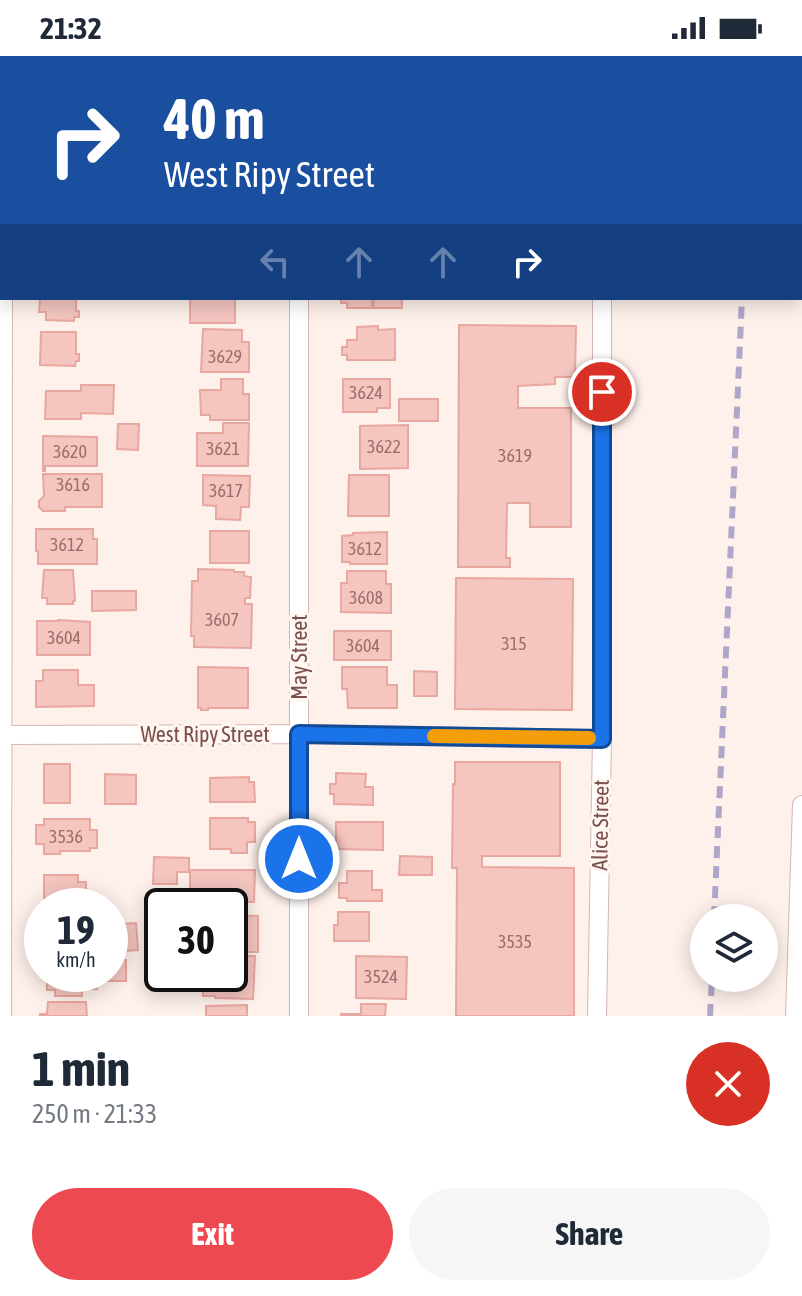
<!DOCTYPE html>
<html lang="en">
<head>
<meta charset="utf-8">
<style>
	:root { --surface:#fff; --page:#f6f6f7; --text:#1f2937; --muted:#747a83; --accent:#ed4951 }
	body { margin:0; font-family:"Asap Condensed",sans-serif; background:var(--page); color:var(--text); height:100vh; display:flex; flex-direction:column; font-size:30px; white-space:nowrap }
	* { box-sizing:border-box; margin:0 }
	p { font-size:26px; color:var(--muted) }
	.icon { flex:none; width:44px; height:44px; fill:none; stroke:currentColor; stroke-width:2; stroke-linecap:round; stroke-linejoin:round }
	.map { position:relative; height:960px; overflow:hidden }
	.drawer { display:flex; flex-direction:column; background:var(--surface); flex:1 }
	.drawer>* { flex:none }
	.banner { position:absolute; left:0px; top:0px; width:802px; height:244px; box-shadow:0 4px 20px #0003; background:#1a4fa0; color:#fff; overflow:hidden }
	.controls { position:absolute; left:690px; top:848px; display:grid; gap:16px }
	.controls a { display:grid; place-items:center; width:88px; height:88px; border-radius:50%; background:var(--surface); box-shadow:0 4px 20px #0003; font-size:40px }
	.speed { position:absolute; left:24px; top:832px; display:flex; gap:16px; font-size:40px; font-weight:700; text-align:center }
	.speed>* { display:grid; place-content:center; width:104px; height:104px; border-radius:50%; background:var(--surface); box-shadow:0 4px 20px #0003; line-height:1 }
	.speed small { font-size:20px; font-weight:400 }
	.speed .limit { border:4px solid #111; border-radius:12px; background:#fff; color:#111 }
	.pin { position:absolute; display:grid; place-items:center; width:68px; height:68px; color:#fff; margin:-34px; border:4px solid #fff; border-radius:50%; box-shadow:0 2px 8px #0007 }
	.me { position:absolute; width:88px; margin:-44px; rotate:0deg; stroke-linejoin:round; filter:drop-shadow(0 0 6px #0008) }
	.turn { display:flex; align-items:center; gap:28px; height:168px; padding:0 32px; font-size:36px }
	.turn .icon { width:104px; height:104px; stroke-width:2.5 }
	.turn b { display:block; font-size:56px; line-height:68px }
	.lanes { display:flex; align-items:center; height:76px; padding:0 32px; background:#0003; justify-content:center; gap:40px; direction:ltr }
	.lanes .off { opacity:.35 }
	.round { display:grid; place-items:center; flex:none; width:84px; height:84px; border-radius:42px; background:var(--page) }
	.headline { display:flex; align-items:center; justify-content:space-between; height:136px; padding:0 32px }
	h1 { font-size:48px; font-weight:700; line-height:60px }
	.primary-button { display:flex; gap:16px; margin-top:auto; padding:16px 32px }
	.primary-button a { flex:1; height:92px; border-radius:48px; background:var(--accent); color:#fff; font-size:32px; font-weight:700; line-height:92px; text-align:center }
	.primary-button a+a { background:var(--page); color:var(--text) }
	.status { display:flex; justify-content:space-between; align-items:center; height:56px; padding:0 40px; background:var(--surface); direction:ltr }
	.status svg { height:22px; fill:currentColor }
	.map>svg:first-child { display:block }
	.building { fill:#f5c6c0; stroke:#e8a79f; stroke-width:2 }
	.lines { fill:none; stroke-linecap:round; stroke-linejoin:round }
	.street-casing { stroke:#d4b6b1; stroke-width:20 }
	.street { stroke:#fff; stroke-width:18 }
	.rail { stroke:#afa6ca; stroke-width:6; stroke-dasharray:12 8; stroke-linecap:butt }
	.route-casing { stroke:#114b97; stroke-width:20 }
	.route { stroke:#1a73e8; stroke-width:14 }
	.slow { stroke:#f59e0b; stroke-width:14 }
	.labels { text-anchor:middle; stroke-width:6; stroke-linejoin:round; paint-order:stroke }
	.number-label { font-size:18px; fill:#9a6d68 }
	.street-label { font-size:22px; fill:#7b4f4b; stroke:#fff6f1 }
</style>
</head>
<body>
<div class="status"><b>21:32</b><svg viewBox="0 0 49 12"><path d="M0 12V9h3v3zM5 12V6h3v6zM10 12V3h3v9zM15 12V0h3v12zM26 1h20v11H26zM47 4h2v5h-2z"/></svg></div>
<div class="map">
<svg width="802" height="960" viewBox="0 0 802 960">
	<rect width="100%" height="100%" fill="#fef0ea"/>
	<path class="building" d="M 46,242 L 76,242 L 76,255 L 79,255 L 79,261 L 74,261 L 74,265 L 46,264 L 46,256 L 39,256 L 40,243 Z
		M 190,242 L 235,242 L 235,267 L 190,267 Z
		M 341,242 L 372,242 L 372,252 L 347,252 L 347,247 L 341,247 Z
		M 374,242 L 402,242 L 402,252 L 374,252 Z
		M 459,269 L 576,270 L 575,321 L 555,321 L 555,328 L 518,330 L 518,352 L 571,352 L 571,471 L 530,471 L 530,447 L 507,447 L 506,502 L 510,502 L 510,511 L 458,511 Z
		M 378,270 L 378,274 L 395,273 L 395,304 L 347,304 L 347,299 L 342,299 L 342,291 L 347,291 L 347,284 L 357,284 L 357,271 Z
		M 203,273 L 242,274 L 242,286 L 249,286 L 249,316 L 201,316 Z
		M 41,276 L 76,276 L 76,298 L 79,298 L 79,305 L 76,305 L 75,310 L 40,309 Z
		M 221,323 L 243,323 L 243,338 L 249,338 L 249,364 L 210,364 L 210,359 L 201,359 L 200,334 L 221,334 Z
		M 343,323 L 390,323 L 390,352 L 377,352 L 377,356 L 343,356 Z
		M 81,329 L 114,329 L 113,358 L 81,357 L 81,363 L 45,363 L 46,335 L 81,335 Z
		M 399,343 L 438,343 L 438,365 L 399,365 Z
		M 223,367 L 249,367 L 248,410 L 197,410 L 197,377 L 223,377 Z
		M 118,368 L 139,368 L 138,394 L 117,393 Z
		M 408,369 L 408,412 L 360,413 L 360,370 Z
		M 43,380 L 97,381 L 97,410 L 45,410 L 45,415 L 43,415 Z
		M 43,418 L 102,418 L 102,451 L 65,451 L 65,455 L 43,455 L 39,451 L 39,445 L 44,440 Z
		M 203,419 L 250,420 L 249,451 L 241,451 L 240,464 L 216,463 L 216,450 L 203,449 Z
		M 349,419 L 389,419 L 389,460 L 348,460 Z
		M 36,473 L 93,473 L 93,483 L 97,483 L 97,508 L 38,508 L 38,495 L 36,495 Z
		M 210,475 L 249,475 L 249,507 L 210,507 Z
		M 387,476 L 387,508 L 350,508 L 350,506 L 342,506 L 342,480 L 353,479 L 353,477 Z
		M 198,513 L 234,514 L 234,516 L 244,516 L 244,520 L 251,521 L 250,542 L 245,542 L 245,548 L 252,548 L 251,592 L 194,591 L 194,580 L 191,580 L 192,525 L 198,525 Z
		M 44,514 L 73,514 L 75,545 L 73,545 L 73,548 L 47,548 L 47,542 L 42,542 Z
		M 347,515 L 386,515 L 386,528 L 391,528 L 391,557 L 341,556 L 341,527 L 347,527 Z
		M 456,522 L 573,523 L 572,654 L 455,653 Z
		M 92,535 L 136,535 L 136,554 L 92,555 Z
		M 58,564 L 90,566 L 90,599 L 37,599 L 37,565 L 58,565 Z
		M 334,575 L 391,575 L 391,604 L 334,604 Z
		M 198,611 L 248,612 L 248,652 L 208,652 L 208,654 L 201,654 L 201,652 L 198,652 Z
		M 342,611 L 387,611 L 387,629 L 397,629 L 397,652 L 348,652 L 347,633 L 342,633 Z
		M 43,614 L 78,614 L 78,629 L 94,629 L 94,650 L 36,651 L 36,625 L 43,625 Z
		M 414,615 L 437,616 L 437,640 L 414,640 Z
		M 455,706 L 560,706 L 560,800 L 482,800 L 482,811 L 574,812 L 574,960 L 456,960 L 457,812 L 452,812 L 453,728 L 455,728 Z
		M 44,708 L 70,708 L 70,747 L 44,747 Z
		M 336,717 L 366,718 L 365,731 L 373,731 L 373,749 L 334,748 L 334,738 L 330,738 L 330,728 L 336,728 Z
		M 105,718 L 136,719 L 136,748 L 105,748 Z
		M 249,721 L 249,726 L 254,726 L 255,746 L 210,746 L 210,722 Z
		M 210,762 L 248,762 L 248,766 L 255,766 L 255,786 L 247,786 L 247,797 L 231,797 L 231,793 L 210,793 Z
		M 44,763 L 90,763 L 90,774 L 97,774 L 97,792 L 90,792 L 90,795 L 60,795 L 60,798 L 44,798 L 44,788 L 36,788 L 36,769 L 44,769 Z
		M 336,766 L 383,766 L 383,794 L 336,793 Z
		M 400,800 L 432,801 L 432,819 L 399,819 Z
		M 154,801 L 189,802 L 189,816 L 177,816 L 177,828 L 153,828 Z
		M 190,814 L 255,814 L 254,846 L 190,846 Z
		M 347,815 L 372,815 L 372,834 L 382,834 L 382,845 L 347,845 L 347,842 L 339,842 L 339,827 L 347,827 Z
		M 44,819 L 78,819 L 78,826 L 86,826 L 86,841 L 78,841 L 78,843 L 44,842 Z
		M 338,856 L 369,856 L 369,885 L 334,885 L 334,869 L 338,869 Z
		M 230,859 L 258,860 L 258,896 L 230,896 Z
		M 136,867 L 138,894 L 110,896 L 110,876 L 119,876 L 119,868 Z
		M 149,896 L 162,897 L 162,918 L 169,918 L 169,924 L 157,924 L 157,918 L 149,918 Z
		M 230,900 L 255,900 L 253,943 L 215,942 L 215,940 L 203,940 L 203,932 L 199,932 L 200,918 L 230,918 Z
		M 356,900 L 407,901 L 406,943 L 356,942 Z
		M 110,904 L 126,904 L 126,925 L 98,925 L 98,918 L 110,918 Z
		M 56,918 L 83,918 L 83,921 L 97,922 L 97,933 L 82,933 L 82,940 L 55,940 L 55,934 L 47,934 L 47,919 L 56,919 Z
		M 48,946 L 86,946 L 87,960 L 40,960 L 40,958 L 47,958 Z
		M 361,948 L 386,948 L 385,960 L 341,960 L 341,958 L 361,958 Z
		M 247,949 L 247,960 L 206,960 L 206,950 Z"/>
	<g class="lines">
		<defs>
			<path id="street" d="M 299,0 L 299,2
				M 481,0 L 481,2
				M 3,2 L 3,0
				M 0,102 L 2,102
				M 299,242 L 299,960
				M 0,679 L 299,678 L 602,683
				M 2,960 L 3,242
				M 597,960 L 602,683 L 602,242
				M 795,960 L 802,749"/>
		</defs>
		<use href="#street" class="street-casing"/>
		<use href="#street" class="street"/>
		<path class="rail" d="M 753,2 L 753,0
			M 714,862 L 742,242
			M 710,960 L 712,922"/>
	</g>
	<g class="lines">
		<defs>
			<path id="route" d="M 299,803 L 299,678 L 602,683 L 602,336"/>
		</defs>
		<use href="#route" class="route-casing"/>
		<use href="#route" class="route"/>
		<path class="slow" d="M 434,680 L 589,682"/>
	</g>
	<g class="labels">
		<g class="number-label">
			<text x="225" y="307">3629</text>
			<text x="366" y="343">3624</text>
			<text x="384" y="397">3622</text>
			<text x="223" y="399">3621</text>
			<text x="70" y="402">3620</text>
			<text x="515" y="406">3619</text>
			<text x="73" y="435">3616</text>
			<text x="226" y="441">3617</text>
			<text x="67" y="495">3612</text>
			<text x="365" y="499">3612</text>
			<text x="366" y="548">3608</text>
			<text x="222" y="570">3607</text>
			<text x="64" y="588">3604</text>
			<text x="514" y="594">315</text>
			<text x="363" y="596">3604</text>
			<text x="66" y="787">3536</text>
			<text x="515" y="892">3535</text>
			<text x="381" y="927">3524</text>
		</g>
		<g class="street-label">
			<text transform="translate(299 601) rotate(-90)" y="8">May Street</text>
			<text x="205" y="686">West Ripy Street</text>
			<text transform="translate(600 769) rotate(-89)" y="8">Alice Street</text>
		</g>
	</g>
</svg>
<div class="controls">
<a><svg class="icon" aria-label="layers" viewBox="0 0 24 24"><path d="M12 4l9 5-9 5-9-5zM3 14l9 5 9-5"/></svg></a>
</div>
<div class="speed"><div>19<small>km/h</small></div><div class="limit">30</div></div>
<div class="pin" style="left:602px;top:336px;background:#d93025"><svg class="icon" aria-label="arrive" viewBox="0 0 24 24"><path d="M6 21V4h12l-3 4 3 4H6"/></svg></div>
<svg class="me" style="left:299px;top:803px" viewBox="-20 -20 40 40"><circle r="17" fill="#1a73e8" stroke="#fff" stroke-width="3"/><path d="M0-11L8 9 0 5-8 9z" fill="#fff"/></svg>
<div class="banner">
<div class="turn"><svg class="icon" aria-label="right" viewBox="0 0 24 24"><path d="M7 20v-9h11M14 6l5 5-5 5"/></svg><div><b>40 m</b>West Ripy Street</div></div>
<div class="lanes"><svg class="icon off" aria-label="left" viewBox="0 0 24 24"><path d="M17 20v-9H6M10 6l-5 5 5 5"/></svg><svg class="icon off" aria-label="ahead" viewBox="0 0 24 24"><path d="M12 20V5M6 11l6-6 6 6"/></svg><svg class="icon off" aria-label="ahead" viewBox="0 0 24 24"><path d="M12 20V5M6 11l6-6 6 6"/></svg><svg class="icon" aria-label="right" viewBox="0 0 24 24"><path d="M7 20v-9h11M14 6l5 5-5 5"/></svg></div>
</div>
</div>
<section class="drawer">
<div class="headline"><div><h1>1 min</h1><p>250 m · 21:33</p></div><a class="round" style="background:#d93025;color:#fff"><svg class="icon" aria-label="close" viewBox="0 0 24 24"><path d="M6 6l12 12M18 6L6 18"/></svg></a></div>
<div class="primary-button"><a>Exit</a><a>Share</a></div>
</section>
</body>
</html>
